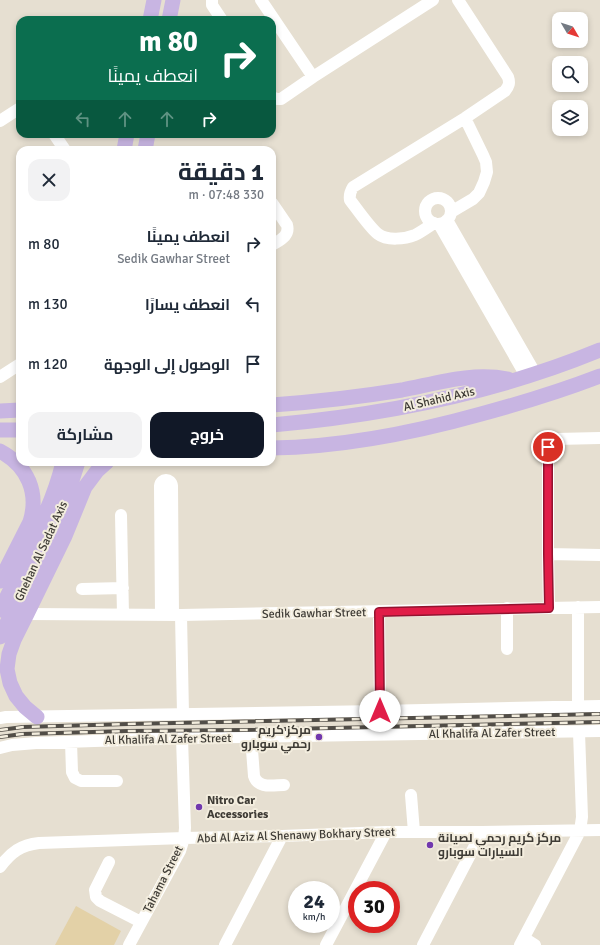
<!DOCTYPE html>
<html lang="ar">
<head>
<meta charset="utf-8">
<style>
	:root { --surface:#fff; --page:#f2f2f3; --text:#1f2937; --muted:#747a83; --accent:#111827 }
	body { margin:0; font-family:Signika,Cairo,sans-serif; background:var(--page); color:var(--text); direction:rtl; height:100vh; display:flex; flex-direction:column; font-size:15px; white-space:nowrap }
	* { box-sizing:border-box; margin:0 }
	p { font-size:13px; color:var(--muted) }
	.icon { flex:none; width:22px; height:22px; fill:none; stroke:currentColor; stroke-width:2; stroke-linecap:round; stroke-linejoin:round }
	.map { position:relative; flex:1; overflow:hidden; direction:ltr }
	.details { position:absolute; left:16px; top:146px; width:260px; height:320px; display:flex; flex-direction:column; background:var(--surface); border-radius:12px; box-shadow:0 2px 6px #0003; direction:rtl }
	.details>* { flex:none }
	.guide { position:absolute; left:16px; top:16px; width:260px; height:122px; border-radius:12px; box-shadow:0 2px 6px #0003; direction:rtl; background:#0b6e4f; color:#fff; overflow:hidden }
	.needle { width:26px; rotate:129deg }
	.controls { position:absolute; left:552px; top:12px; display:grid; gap:8px }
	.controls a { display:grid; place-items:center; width:36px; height:36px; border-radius:8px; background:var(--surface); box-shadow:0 2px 6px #0003; font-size:20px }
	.speed { position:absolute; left:288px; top:881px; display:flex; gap:8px; font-size:20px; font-weight:700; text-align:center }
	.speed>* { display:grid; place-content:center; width:52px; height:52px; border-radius:50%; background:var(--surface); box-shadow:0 2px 6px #0003; line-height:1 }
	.speed small { font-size:10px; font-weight:400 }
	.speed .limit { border:6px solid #d22; background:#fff; color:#111 }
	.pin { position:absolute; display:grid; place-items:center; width:34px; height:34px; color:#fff; margin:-17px; border:2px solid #fff; border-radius:50%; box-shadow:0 1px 4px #0007 }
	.me { position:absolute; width:44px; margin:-22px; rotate:0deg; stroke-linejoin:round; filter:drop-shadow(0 0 3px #0008) }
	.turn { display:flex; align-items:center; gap:14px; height:84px; padding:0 12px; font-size:18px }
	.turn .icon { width:52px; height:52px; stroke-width:2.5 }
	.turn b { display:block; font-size:28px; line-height:34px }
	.lanes { display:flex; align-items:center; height:38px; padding:0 12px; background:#0003; justify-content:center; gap:20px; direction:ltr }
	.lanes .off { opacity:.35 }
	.round { display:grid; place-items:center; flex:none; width:42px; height:42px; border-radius:12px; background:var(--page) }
	.headline { display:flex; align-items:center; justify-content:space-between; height:68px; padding:0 12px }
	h1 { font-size:24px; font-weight:700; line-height:30px }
	.cta { display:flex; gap:8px; margin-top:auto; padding:8px 12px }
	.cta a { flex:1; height:46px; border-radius:12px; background:var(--accent); color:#fff; font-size:16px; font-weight:700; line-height:46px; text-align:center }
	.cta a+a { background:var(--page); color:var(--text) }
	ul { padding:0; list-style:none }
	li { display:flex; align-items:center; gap:12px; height:60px; padding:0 12px }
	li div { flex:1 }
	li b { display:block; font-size:15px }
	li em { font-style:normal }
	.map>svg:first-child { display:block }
	.green { fill:#e3d1a7 }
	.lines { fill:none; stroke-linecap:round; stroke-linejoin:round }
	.minor { stroke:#fff; stroke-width:12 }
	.major { stroke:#c8b5e2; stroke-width:15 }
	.rail-casing { stroke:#514d47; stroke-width:4 }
	.rail { stroke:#f3edde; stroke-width:2.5; stroke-dasharray:8; stroke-linecap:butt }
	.route-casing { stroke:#92132f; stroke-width:10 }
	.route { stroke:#e11d48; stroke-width:7 }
	.poi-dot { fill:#7138ae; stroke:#f3edde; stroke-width:1.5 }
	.labels { text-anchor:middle; stroke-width:4; stroke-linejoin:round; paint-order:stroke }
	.street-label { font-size:12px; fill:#3f3c36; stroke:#f3edde }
	.poi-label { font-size:12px; font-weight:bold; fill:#3f3c36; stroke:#f3edde; text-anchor:start }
</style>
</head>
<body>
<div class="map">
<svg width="600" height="945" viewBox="0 0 600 945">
	<rect width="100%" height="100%" fill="#e6dfd1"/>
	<path class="green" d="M 76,906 L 121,931 L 114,945 L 55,945 Z"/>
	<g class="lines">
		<path class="minor" d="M 212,0 L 212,5 L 222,20
			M 261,0 L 313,77 L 433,0
			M 272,97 L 277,99 L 281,99 L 313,77
			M 0,121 L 20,108
			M 54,134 L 65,150
			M425 211a13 13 0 1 1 26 0a13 13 0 1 1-26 0Z
			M 272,203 L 287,225 C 290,236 280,240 272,245
			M 451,212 L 473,199 L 479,193 L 484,182 L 487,172 L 486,162 L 483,155 L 465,118
			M 447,220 L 535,373
			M 434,223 C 428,227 421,232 415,235 C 405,239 387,241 378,234 C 370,228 357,209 350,200 C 349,195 350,192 353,187 L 465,118 L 505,91 C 509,86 510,83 508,77 L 458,0
			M 439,224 L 526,376
			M 0,377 L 20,364
			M 121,515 L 123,615
			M 548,554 L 600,555
			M 82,589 L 123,588
			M 507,608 L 507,649
			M 549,608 L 548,554 L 548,447 L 551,442 L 556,439 L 600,438
			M 379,611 L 380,711
			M 27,614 L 181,615 L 600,607
			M 161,615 L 160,486 C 161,478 171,478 172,486 L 173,615
			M 181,615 L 183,714
			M 578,707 L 578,607
			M 0,718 L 6,717 L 380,711 L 600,706
			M 251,737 L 254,776 C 258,789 273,785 284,785
			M 71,742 L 72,772 L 75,778 L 81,781 L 117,781
			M 0,748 L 12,745 L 36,743 L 182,738 L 600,731
			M 411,795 L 414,832
			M 109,862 L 95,890 L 96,897 L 100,901 L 141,922
			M 0,867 C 11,852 21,845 39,843 L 184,838 L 282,836 L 386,832 L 482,832 L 600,830
			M 524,938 L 535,945
			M 129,945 L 180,851 L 184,838 L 185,828 L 182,738
			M 225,945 L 282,836
			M 326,945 L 386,832
			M 423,945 L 482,832
			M 520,945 L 580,831 L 582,817 L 579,732"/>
		<path class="major" d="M 150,20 L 154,0
			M 169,20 L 173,0
			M 124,150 L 127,134
			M 145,150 L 148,134
			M 272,405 C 315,402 359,397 402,390 C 438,383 472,372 508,379
			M 0,411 L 20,410
			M 272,425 C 384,415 496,393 600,350
			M 0,430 L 20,430
			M 272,448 C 344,447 413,433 481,414 C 522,403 561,391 600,376
			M 0,451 C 28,466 39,493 30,522 L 0,581
			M 0,610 C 17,578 33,545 46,512 C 53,496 59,479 63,462
			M 0,637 L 51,534 L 67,496 L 78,462
			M 37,717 L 25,707 L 16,696 L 10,683 L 7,669 L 9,654 L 14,640 L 27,614 L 65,536 L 85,487 L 97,471 L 107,462"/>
		<defs>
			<path id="rail" d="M 0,730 L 23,727 L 128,724 L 600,714
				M 0,737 L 22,734 L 128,731 L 244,730 L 600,722"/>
		</defs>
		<use href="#rail" class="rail-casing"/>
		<use href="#rail" class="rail"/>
	</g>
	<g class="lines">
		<defs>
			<path id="route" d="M 380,711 L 379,612 L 549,608 L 548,554 L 548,447"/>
		</defs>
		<use href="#route" class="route-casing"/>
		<use href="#route" class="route"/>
	</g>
	<g class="poi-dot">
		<circle cx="319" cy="737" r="4"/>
		<circle cx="199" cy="807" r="4"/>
		<circle cx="430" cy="845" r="4"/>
	</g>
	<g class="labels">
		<g class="street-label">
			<text transform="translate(439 399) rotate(-13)" y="4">Al Shahid Axis</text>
			<text transform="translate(41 551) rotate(-65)" y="4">Ghehan Al Sadat Axis</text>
			<text transform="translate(314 613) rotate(-1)" y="4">Sedik Gawhar Street</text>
			<text transform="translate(492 733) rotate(-1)" y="4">Al Khalifa Al Zafer Street</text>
			<text transform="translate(168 739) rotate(-1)" y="4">Al Khalifa Al Zafer Street</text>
			<text transform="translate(296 835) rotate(-2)" y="4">Abd Al Aziz Al Shenawy Bokhary Street</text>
			<text transform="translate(163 879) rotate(-63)" y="4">Tahama Street</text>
		</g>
		<g class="poi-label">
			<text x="311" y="734" text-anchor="end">مركز كريم<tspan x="311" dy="14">رحمي سوبارو</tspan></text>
			<text x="207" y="804">Nitro Car<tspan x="207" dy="14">Accessories</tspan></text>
			<text x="438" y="842">مركز كريم رحمي لصيانة<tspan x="438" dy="14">السيارات سوبارو</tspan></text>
		</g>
	</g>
</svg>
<div class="controls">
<a><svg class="needle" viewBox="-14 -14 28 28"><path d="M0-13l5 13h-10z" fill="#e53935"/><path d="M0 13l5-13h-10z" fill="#747a83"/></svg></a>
<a><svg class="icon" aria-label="search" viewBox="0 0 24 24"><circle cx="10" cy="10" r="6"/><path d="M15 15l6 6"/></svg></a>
<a><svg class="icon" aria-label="layers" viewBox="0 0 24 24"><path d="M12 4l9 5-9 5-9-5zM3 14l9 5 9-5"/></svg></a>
</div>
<div class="speed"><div>24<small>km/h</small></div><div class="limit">30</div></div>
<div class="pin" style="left:548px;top:447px;background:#d93025"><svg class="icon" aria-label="arrive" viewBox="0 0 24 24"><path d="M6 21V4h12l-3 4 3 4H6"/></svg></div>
<svg class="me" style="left:380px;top:711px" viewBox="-20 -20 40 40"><circle r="19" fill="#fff"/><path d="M0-13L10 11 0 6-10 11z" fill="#e11d48"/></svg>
<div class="guide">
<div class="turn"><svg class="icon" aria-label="right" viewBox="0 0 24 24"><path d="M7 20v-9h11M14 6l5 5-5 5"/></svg><div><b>80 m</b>انعطف يمينًا</div></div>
<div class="lanes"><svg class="icon off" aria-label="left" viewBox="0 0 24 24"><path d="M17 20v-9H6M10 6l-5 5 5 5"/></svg><svg class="icon off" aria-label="ahead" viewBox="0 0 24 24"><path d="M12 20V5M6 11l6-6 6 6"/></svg><svg class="icon off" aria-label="ahead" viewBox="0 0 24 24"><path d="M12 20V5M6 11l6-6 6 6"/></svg><svg class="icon" aria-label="right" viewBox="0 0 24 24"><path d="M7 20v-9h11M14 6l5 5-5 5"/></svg></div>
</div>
<section class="details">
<div class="headline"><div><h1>1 دقيقة</h1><p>330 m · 07:48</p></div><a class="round"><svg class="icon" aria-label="close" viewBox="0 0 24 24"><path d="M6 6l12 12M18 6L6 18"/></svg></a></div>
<ul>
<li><svg class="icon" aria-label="right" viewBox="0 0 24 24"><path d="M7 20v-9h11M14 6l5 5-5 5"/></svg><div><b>انعطف يمينًا</b><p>Sedik Gawhar Street</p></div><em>80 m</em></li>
<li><svg class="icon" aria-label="left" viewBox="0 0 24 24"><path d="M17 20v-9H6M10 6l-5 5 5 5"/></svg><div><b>انعطف يسارًا</b></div><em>130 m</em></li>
<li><svg class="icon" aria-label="arrive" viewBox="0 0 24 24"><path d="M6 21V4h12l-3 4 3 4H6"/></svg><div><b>الوصول إلى الوجهة</b></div><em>120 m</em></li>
</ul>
<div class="cta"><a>خروج</a><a>مشاركة</a></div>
</section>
</div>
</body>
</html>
